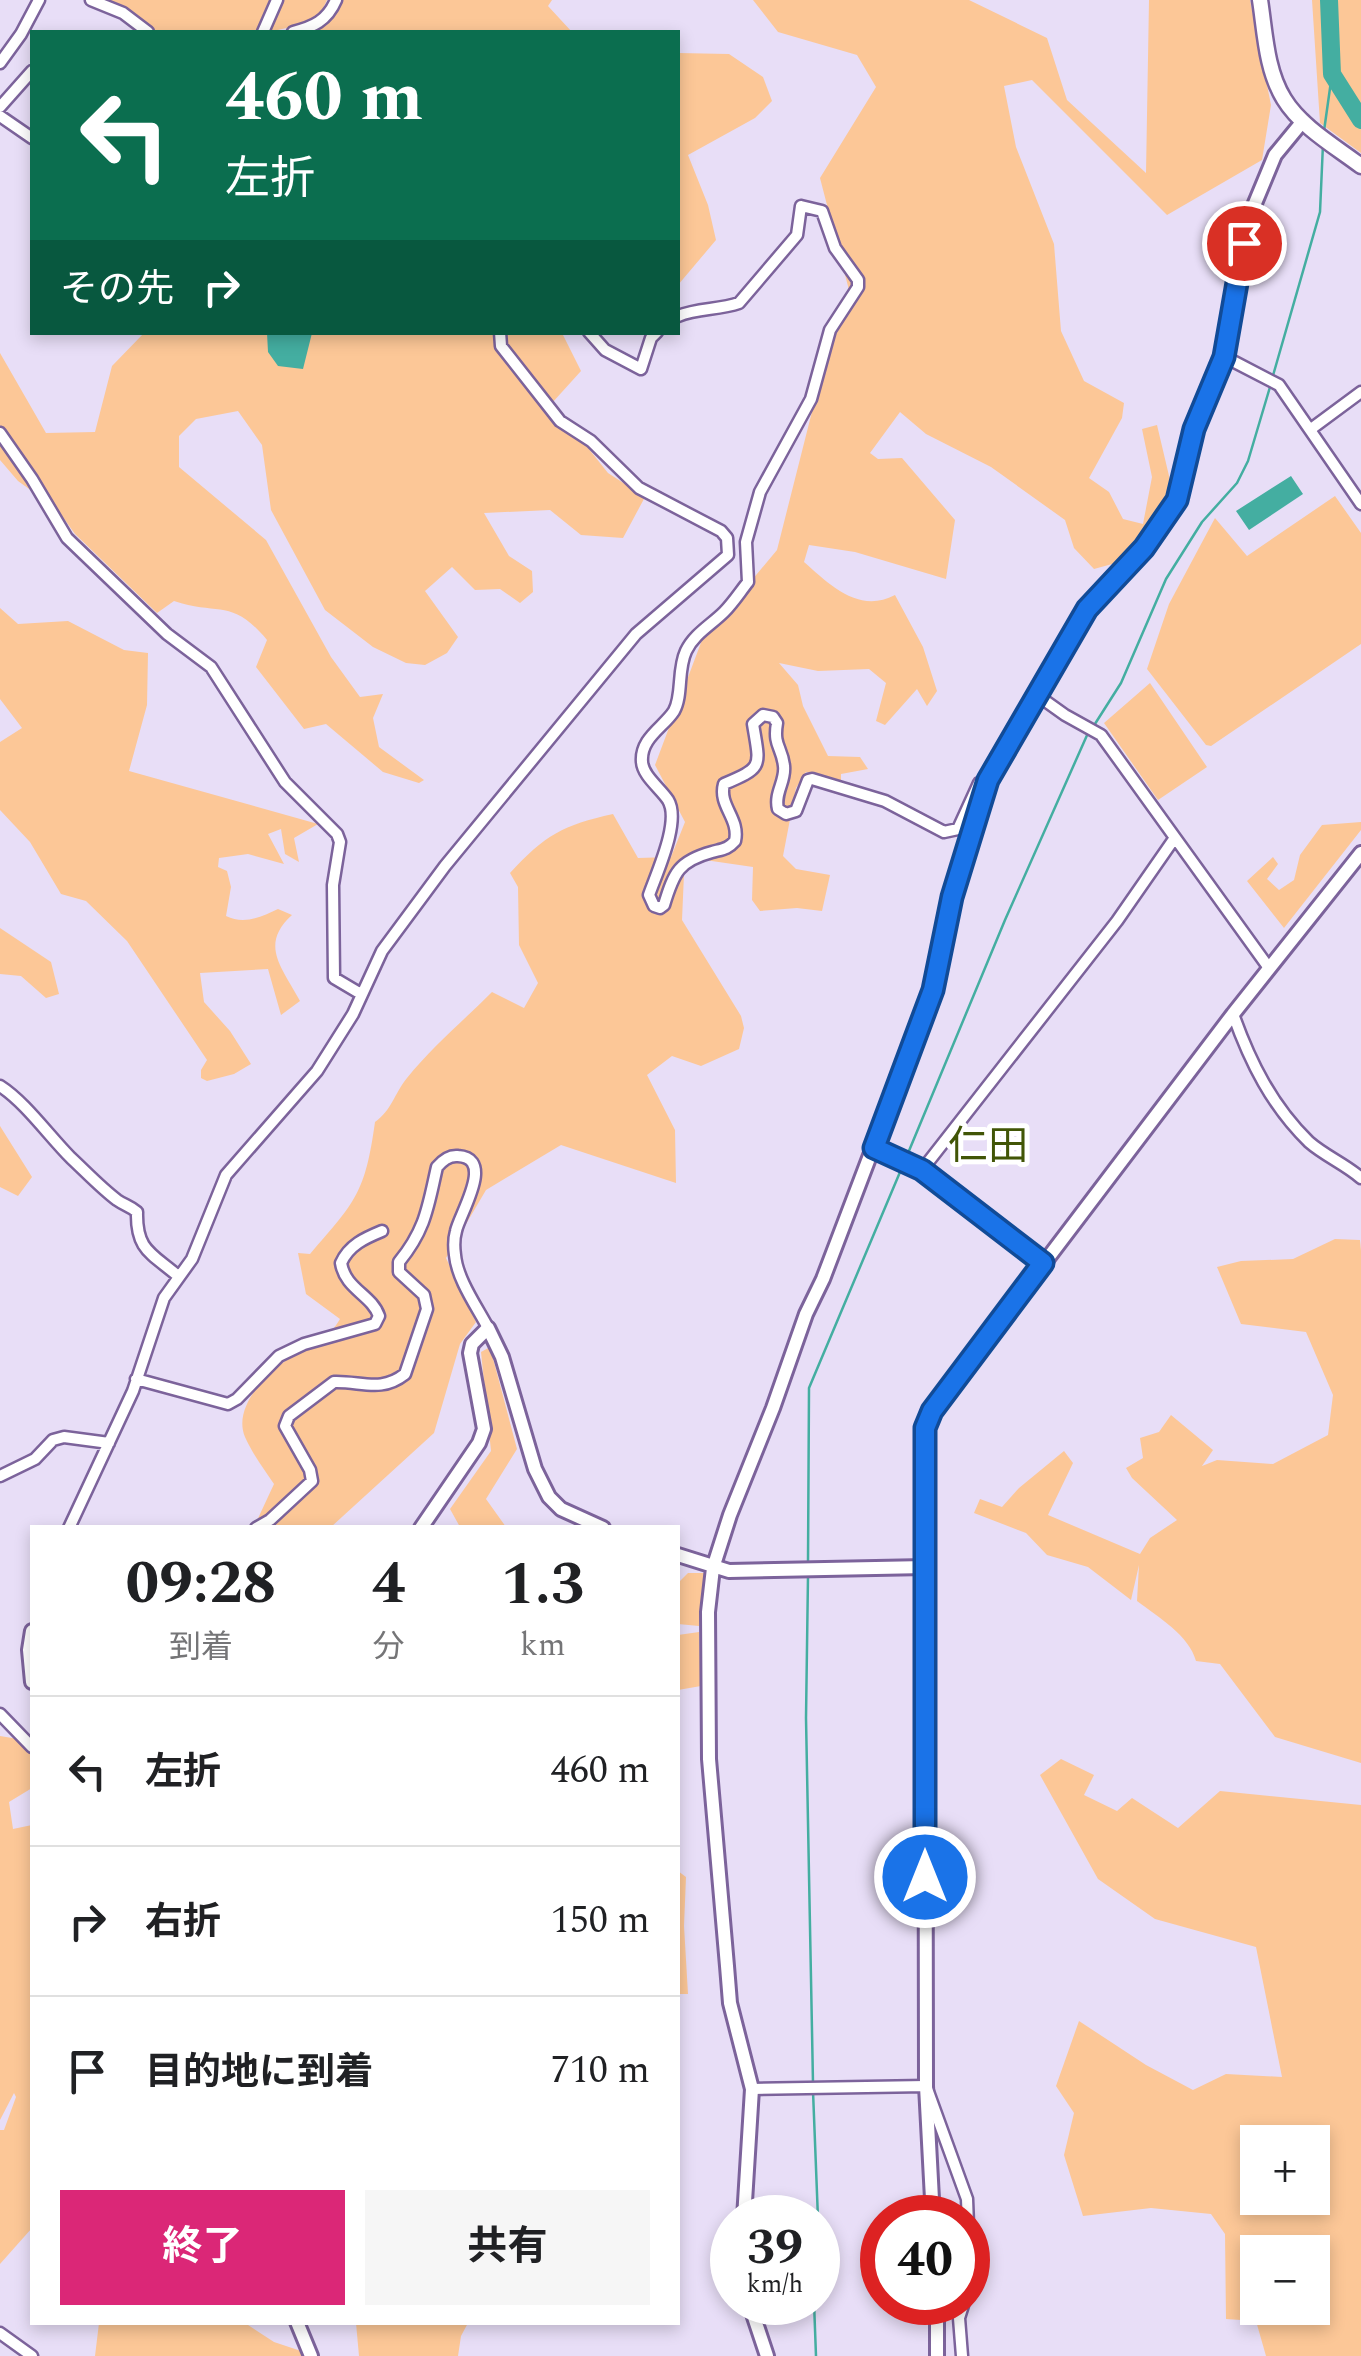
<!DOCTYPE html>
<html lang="ja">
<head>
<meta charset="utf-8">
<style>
	:root { --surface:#fff; --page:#f6f6f6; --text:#202124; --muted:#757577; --line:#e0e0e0; --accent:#db2777 }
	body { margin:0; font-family:Spectral,"Noto Sans JP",serif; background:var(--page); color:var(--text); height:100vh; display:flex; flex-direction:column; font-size:38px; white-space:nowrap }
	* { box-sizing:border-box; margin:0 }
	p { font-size:32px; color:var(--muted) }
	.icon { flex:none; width:55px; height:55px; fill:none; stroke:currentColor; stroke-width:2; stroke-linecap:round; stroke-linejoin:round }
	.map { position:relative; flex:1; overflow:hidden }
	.side { position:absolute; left:30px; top:1525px; width:650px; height:800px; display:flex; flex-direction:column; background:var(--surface); border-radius:0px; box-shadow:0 5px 15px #0003 }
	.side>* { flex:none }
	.hud { position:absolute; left:30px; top:30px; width:650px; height:305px; border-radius:0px; box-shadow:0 5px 15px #0003; background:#0b6e4f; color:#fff; overflow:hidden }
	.fabs { position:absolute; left:1240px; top:2125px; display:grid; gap:20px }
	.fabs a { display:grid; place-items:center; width:90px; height:90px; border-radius:0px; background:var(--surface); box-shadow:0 5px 15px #0003; font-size:50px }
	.speed { position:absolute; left:710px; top:2195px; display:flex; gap:20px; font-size:50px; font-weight:700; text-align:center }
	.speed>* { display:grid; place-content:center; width:130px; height:130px; border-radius:50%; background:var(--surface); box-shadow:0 5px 15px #0003; line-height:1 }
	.speed small { font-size:25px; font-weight:400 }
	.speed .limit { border:15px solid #d22; background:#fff; color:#111 }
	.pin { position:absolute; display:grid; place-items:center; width:85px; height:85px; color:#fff; margin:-42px; border:5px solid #fff; border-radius:50%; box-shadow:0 2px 10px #0007 }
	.me { position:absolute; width:110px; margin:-55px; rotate:0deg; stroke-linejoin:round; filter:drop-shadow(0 0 8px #0008) }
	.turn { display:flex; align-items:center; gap:35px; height:210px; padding:0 30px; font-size:45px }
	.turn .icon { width:130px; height:130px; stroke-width:2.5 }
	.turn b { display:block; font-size:70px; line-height:85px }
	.then { display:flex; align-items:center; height:95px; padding:0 30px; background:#0003; gap:20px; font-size:38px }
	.eta { display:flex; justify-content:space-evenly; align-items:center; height:170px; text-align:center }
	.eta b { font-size:60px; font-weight:700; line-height:70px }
	.cta { display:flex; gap:20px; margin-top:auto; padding:20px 30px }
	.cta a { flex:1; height:115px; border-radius:0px; background:var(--accent); color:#fff; font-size:40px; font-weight:700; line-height:115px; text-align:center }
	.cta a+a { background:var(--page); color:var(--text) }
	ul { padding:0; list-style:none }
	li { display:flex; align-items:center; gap:30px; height:150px; padding:0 30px; border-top:2px solid var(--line) }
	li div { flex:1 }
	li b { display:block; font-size:38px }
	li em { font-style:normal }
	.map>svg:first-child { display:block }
	.green { fill:#fcc797; fill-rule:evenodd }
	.water { fill:#44aea1 }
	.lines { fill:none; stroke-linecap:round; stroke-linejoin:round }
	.stream { stroke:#44aea1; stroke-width:2.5 }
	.river { stroke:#44aea1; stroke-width:18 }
	.minor-casing { stroke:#7c639b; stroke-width:15 }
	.tertiary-casing { stroke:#7c639b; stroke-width:18 }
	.secondary-casing { stroke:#7c639b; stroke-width:19 }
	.minor { stroke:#fff; stroke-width:10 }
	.tertiary { stroke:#fff; stroke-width:12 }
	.secondary { stroke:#fff; stroke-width:14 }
	.route-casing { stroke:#114b97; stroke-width:25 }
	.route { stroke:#1a73e8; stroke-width:18 }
	.labels { text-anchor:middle; stroke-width:10; stroke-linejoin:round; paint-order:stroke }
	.quarter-label { font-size:40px; fill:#415506; stroke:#fff }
</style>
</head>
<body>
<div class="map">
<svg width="1361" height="2356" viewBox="0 0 1361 2356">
	<rect width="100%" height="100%" fill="#e8def7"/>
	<path class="green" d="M 98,0 L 327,0 L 317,21 L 269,32 L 258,29 L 250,32 L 154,32 C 138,16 121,5 98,0 Z
		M 343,0 L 552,0 L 548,6 L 572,32 L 307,32 C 322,29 339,15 343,0 Z
		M 753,0 L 969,0 L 1047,38 L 1067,100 L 1146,173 L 1149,0 L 1250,0 L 1271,105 L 1262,160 L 1167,215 L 1032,80 L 1004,86 L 1016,147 L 1054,244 L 1061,331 L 1084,381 L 1124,403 L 1122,418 L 1089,478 L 1109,492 L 1123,519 L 1143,524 L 1152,477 L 1142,429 L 1157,425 L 1174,497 L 1123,561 L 1094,569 L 1074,548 L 1065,520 L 991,467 L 926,434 L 900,412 L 870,453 L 878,459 L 902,458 L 955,520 L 946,579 L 855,552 L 809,545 L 804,562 C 830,585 859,614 895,595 L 923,647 L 937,691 L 927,706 L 917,689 L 885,725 L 876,721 L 886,683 L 869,669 L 818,671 L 779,663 L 798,685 L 803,706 L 828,756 L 860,757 L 868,769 L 841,774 L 841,783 L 806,772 L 796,788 L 783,856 L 796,869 L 830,875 L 822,911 L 797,908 L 760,911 L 752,900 L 753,867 L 698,859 L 684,874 L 682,920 L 741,1016 L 744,1028 L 739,1049 L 701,1066 L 672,1056 L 647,1075 L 675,1130 L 676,1183 L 561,1145 L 486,1190 L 446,1258 L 476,1322 L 460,1344 L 434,1433 L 331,1527 L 254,1527 L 274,1484 C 264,1469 252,1453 245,1437 C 232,1406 269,1370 293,1356 C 321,1338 319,1352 340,1319 L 306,1294 L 298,1253 L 310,1254 C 356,1201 365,1193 375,1122 C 392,1110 394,1094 407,1078 C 433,1046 463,1021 492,992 L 524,1008 L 538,983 L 519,945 L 518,887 L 510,873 C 545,835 563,825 613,814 L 638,858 L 671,857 L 685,822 L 655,765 L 702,640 L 777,550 L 818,388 L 849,290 L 820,178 L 876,87 L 857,55 L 778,32 Z
		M 1312,0 L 1361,0 L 1361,153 L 1320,123 Z
		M 678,53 L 729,54 L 763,77 L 772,101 L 755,118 L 688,155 L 708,205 L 716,240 L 678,285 Z
		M 144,333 L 562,333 L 581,371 L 552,403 L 608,473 L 645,497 L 623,538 L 581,535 L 550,510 L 484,513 L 509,556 L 532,571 L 533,592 L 520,603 L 500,589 L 475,590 L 452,567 L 425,591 L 458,637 L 447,653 L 425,665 L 406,663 L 373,647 L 325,610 L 271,510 L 262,445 L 238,411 L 196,419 L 179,436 L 179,467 L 266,540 L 331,657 L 360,697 L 383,694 L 373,718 L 379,747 L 424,780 L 419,783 L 383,772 L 326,724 L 304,729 L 256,667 L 267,640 C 232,598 220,616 174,601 L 157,613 L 75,534 L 57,509 L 18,481 L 0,460 L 0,353 L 46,433 L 95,432 L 112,366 Z
		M 1335,496 L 1361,533 L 1361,644 L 1211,746 L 1206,745 L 1147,669 L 1169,604 L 1215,518 L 1247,556 Z
		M 0,608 L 18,624 L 68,621 L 124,650 L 148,653 L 147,705 L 129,771 L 318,824 L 294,838 L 299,862 L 285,854 L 281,829 L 268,834 L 284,864 L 248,854 L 219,858 L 218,867 L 227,871 L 231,887 L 226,916 C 244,925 261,917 278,909 L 292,915 C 259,945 282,967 300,1001 L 281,1015 L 268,969 L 200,973 L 204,1002 L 230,1031 L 251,1064 L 234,1074 L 207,1081 L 201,1078 L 201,1070 L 207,1060 L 127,941 L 86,901 L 61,894 L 30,842 L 0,810 L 0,742 L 22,728 L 0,699 Z
		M 1150,683 L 1207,767 L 1158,800 L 1104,723 Z
		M 1361,822 L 1361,830 L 1284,928 L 1247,881 L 1273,857 L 1278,864 L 1267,879 L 1279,890 L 1294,880 L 1300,855 L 1322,825 Z
		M 0,928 L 51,962 L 59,994 L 46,998 L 21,976 L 0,974 Z
		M 0,1126 L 32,1177 L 18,1196 L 0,1187 Z
		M 1335,1239 L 1360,1240 L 1361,1251 L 1361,1763 L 1275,1737 L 1220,1664 L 1196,1661 C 1189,1635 1158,1617 1137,1601 L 1139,1565 L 1131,1600 L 1088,1567 L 1047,1555 L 1026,1533 L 974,1513 L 980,1499 L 1002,1507 L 1019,1488 L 1064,1451 L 1073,1463 L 1048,1515 L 1140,1554 L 1150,1538 L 1177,1520 L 1132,1478 L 1126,1468 L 1143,1458 L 1140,1438 L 1159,1432 L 1171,1415 L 1213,1450 L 1202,1466 L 1217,1460 L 1273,1464 L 1328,1435 L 1333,1395 L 1306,1332 L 1241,1324 L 1217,1267 L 1241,1261 L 1293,1259 Z
		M 490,1347 L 517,1449 L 486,1499 L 506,1527 L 460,1527 L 450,1509 L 491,1451 L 481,1352 Z
		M 688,1573 L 708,1573 L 699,1626 L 678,1624 L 680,1581 Z
		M 699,1632 L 701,1686 L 678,1690 L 678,1635 Z
		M 0,1736 L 18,1739 L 32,1753 L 32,1788 L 9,1802 L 13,1829 L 32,1825 L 32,2228 L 0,2264 L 0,2130 L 4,2130 L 16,2097 L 14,2093 L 0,2120 Z
		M 1061,1759 L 1094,1775 L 1084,1795 L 1117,1811 L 1132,1798 L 1178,1828 L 1220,1791 L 1361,1805 L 1361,2356 L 1266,2356 L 1256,2321 L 1226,2319 L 1225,2234 L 1211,2214 L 1151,2208 L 1083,2216 L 1064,2155 L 1074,2113 L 1056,2086 L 1079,2021 L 1146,2065 L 1193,2090 L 1226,2074 L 1282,2077 L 1256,1947 L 1155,1919 L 1098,1879 L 1040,1775 ZM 1258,2142 L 1312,2142 L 1312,2198 L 1258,2198 ZM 1258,2252 L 1312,2252 L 1312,2308 L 1258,2308 Z
		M 678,1871 L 686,1877 L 684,1926 L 688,1994 L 678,1994 Z
		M 99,2323 L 245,2323 L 274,2342 L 301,2351 L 303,2356 L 95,2356 Z
		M 356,2323 L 356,2322 L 468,2323 L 461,2336 L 458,2356 L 359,2356 Z"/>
	<path class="water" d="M 267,333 L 312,333 L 303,369 L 278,366 L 268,352 Z
		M 1291,476 L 1303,494 L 1249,530 L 1236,511 Z"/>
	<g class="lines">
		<path class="stream" d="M 1324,131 L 1332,74
			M 1272,379 L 1320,212 L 1323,144
			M 1093,727 L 1121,683 L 1166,579 L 1202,522 L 1237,483 L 1248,461 L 1270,387
			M 906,1158 L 1005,920 L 1088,733
			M 808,1563 L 809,1388 L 903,1165
			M 808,1576 L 806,1718 L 813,2083
			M 813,2091 L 818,2219
			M 814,2302 L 816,2356"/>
		<path class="river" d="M 1329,0 L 1332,74 L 1361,120"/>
		<defs>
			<path id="minor" d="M 91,0 L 123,13 L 148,32
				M 263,32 L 277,0
				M 293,32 C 313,27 327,21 336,0
				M 0,63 L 21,34 L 39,0
				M 0,107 L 32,71
				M 0,116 L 32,138
				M 678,316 C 698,308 719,310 739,303 L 797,235 L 801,206 L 822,211 L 835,248 L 858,280 L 858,287 L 830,330 L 811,399 L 760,492 L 746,542 L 748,582 C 740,592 733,603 724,612 C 711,625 694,634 686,651 C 677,670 683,695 674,711 C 664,727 640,738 642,762 C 643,776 660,788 668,800 C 681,821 657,872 649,895 L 654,906 L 660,908 L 664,905 C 674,872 679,861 712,852 C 723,849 728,849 735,841 C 740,818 718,806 724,784 C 764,767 760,767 753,724 L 763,715 L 773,717 L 777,723 C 773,746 782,747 784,766 C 786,781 774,793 778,809 L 786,814 L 796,811 L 808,780 L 812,779 L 885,801 L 944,832 L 958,829 L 979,783 L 989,780
				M 589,332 L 605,350 L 641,369 L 651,338 L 657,332
				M 1225,357 L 1279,385 L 1361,504
				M 1311,429 L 1361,392
				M 0,433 L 32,479 L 67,538 L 167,634 L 211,667 L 285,782 L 337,834 L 340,842 L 333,885 L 334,978 L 361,994
				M 1037,695 L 1065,715 L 1101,735 L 1269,968
				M 1233,1014 C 1250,1062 1272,1106 1309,1142 C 1325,1156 1345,1164 1361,1178
				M 0,1086 C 25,1102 49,1136 71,1158 C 85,1171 101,1188 117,1200 C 124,1205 130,1206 137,1212 C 136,1250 151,1253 178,1276
				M 874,1148 L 922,1170 L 1043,1263
				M 922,1170 L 1117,921 L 1174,839
				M 136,1379 L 228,1404 L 237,1399 L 279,1356 L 304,1344 L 375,1324 L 379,1316 C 372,1295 345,1289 341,1263 C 349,1245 365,1238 382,1231
				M 0,1476 L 35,1459 L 53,1440 L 64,1437 L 109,1443
				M 69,1528 L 133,1391 L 164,1298 L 192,1259 L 226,1175 L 317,1071 L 353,1014 L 382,951 L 445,866 L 636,634 L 728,555 L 727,538 L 721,531 L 639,488 L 591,441 L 560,421 L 501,346 L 500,332
				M 256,1528 L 270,1520 L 312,1481 L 310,1470 L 285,1426 L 289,1416 L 334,1382 C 361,1381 381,1393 405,1374 L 427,1309 L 424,1295 L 399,1272 L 399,1262 C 426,1229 428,1206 437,1167 C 442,1161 449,1155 458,1156 C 496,1158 459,1215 456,1231 C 454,1238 454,1248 455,1255 C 457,1279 477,1307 488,1328
				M 0,1714 L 32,1747
				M 752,2089 L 926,2086 L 967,2199 L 970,2279 L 968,2289
				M 0,2333 L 32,2356
				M 962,2356 L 959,2318 L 964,2302"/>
			<path id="tertiary" d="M 421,1528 L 479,1443 L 484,1429 L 470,1353 L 472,1344 L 488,1328 L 502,1357 L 535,1469 L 549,1497 L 561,1509 L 603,1528
				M 678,1555 L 729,1571 L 926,1567
				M 32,1631 L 29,1650 L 32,1682
				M 744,2218 L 752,2089 L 730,2003 L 727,1966 L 709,1759 L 708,1612 L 713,1568 L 730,1515 L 773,1408 L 806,1314 L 823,1279 L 933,990 L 952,897 L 989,780 L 1087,609 L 1158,531 L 1177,499 L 1194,429 L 1225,357 L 1253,208 L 1275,155 L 1303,121
				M 933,2218 L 926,2086 L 925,1429 L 932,1411 L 1233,1014 L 1361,853
				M 749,2302 L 767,2356
				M 297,2322 L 311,2356
				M 937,2356 L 937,2302"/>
			<path id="secondary" d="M 1260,0 C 1265,32 1266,70 1284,99 C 1301,127 1336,147 1361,166"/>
		</defs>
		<use href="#minor" class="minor-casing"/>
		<use href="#tertiary" class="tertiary-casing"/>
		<use href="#secondary" class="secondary-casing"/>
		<use href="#minor" class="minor"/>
		<use href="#tertiary" class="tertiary"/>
		<use href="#secondary" class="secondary"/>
	</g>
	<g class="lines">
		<defs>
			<path id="route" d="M 925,1877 L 925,1428 L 932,1411 L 1043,1263 L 922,1170 L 874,1148 L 933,990 L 952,897 L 988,780 L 1087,609 L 1144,548 L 1177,500 L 1194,429 L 1224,357 L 1244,243"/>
		</defs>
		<use href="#route" class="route-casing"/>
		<use href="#route" class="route"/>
	</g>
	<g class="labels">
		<g class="quarter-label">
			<text x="988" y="1159">仁田</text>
		</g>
	</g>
</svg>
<div class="fabs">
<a>+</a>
<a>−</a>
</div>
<div class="speed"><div>39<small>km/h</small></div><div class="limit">40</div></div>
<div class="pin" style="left:1244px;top:243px;background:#d93025"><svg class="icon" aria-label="arrive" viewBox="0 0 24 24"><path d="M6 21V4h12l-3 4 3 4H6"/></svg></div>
<svg class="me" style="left:925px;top:1877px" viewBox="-20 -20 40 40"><circle r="17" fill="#1a73e8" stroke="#fff" stroke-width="3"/><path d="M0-11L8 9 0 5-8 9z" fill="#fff"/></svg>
<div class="hud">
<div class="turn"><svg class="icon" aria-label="left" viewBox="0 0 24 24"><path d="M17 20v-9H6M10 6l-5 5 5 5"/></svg><div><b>460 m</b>左折</div></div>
<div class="then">その先<svg class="icon" aria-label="right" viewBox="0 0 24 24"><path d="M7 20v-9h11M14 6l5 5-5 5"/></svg></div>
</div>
<section class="side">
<div class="eta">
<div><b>09:28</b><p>到着</p></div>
<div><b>4</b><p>分</p></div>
<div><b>1.3</b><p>km</p></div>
</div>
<ul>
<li><svg class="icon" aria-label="left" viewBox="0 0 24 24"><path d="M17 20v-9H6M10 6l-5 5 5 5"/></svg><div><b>左折</b></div><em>460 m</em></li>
<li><svg class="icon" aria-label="right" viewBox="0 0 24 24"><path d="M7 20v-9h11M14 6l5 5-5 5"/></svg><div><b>右折</b></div><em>150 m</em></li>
<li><svg class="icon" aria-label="arrive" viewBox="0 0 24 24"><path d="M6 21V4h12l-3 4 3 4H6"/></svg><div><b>目的地に到着</b></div><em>710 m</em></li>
</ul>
<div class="cta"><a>終了</a><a>共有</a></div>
</section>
</div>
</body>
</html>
